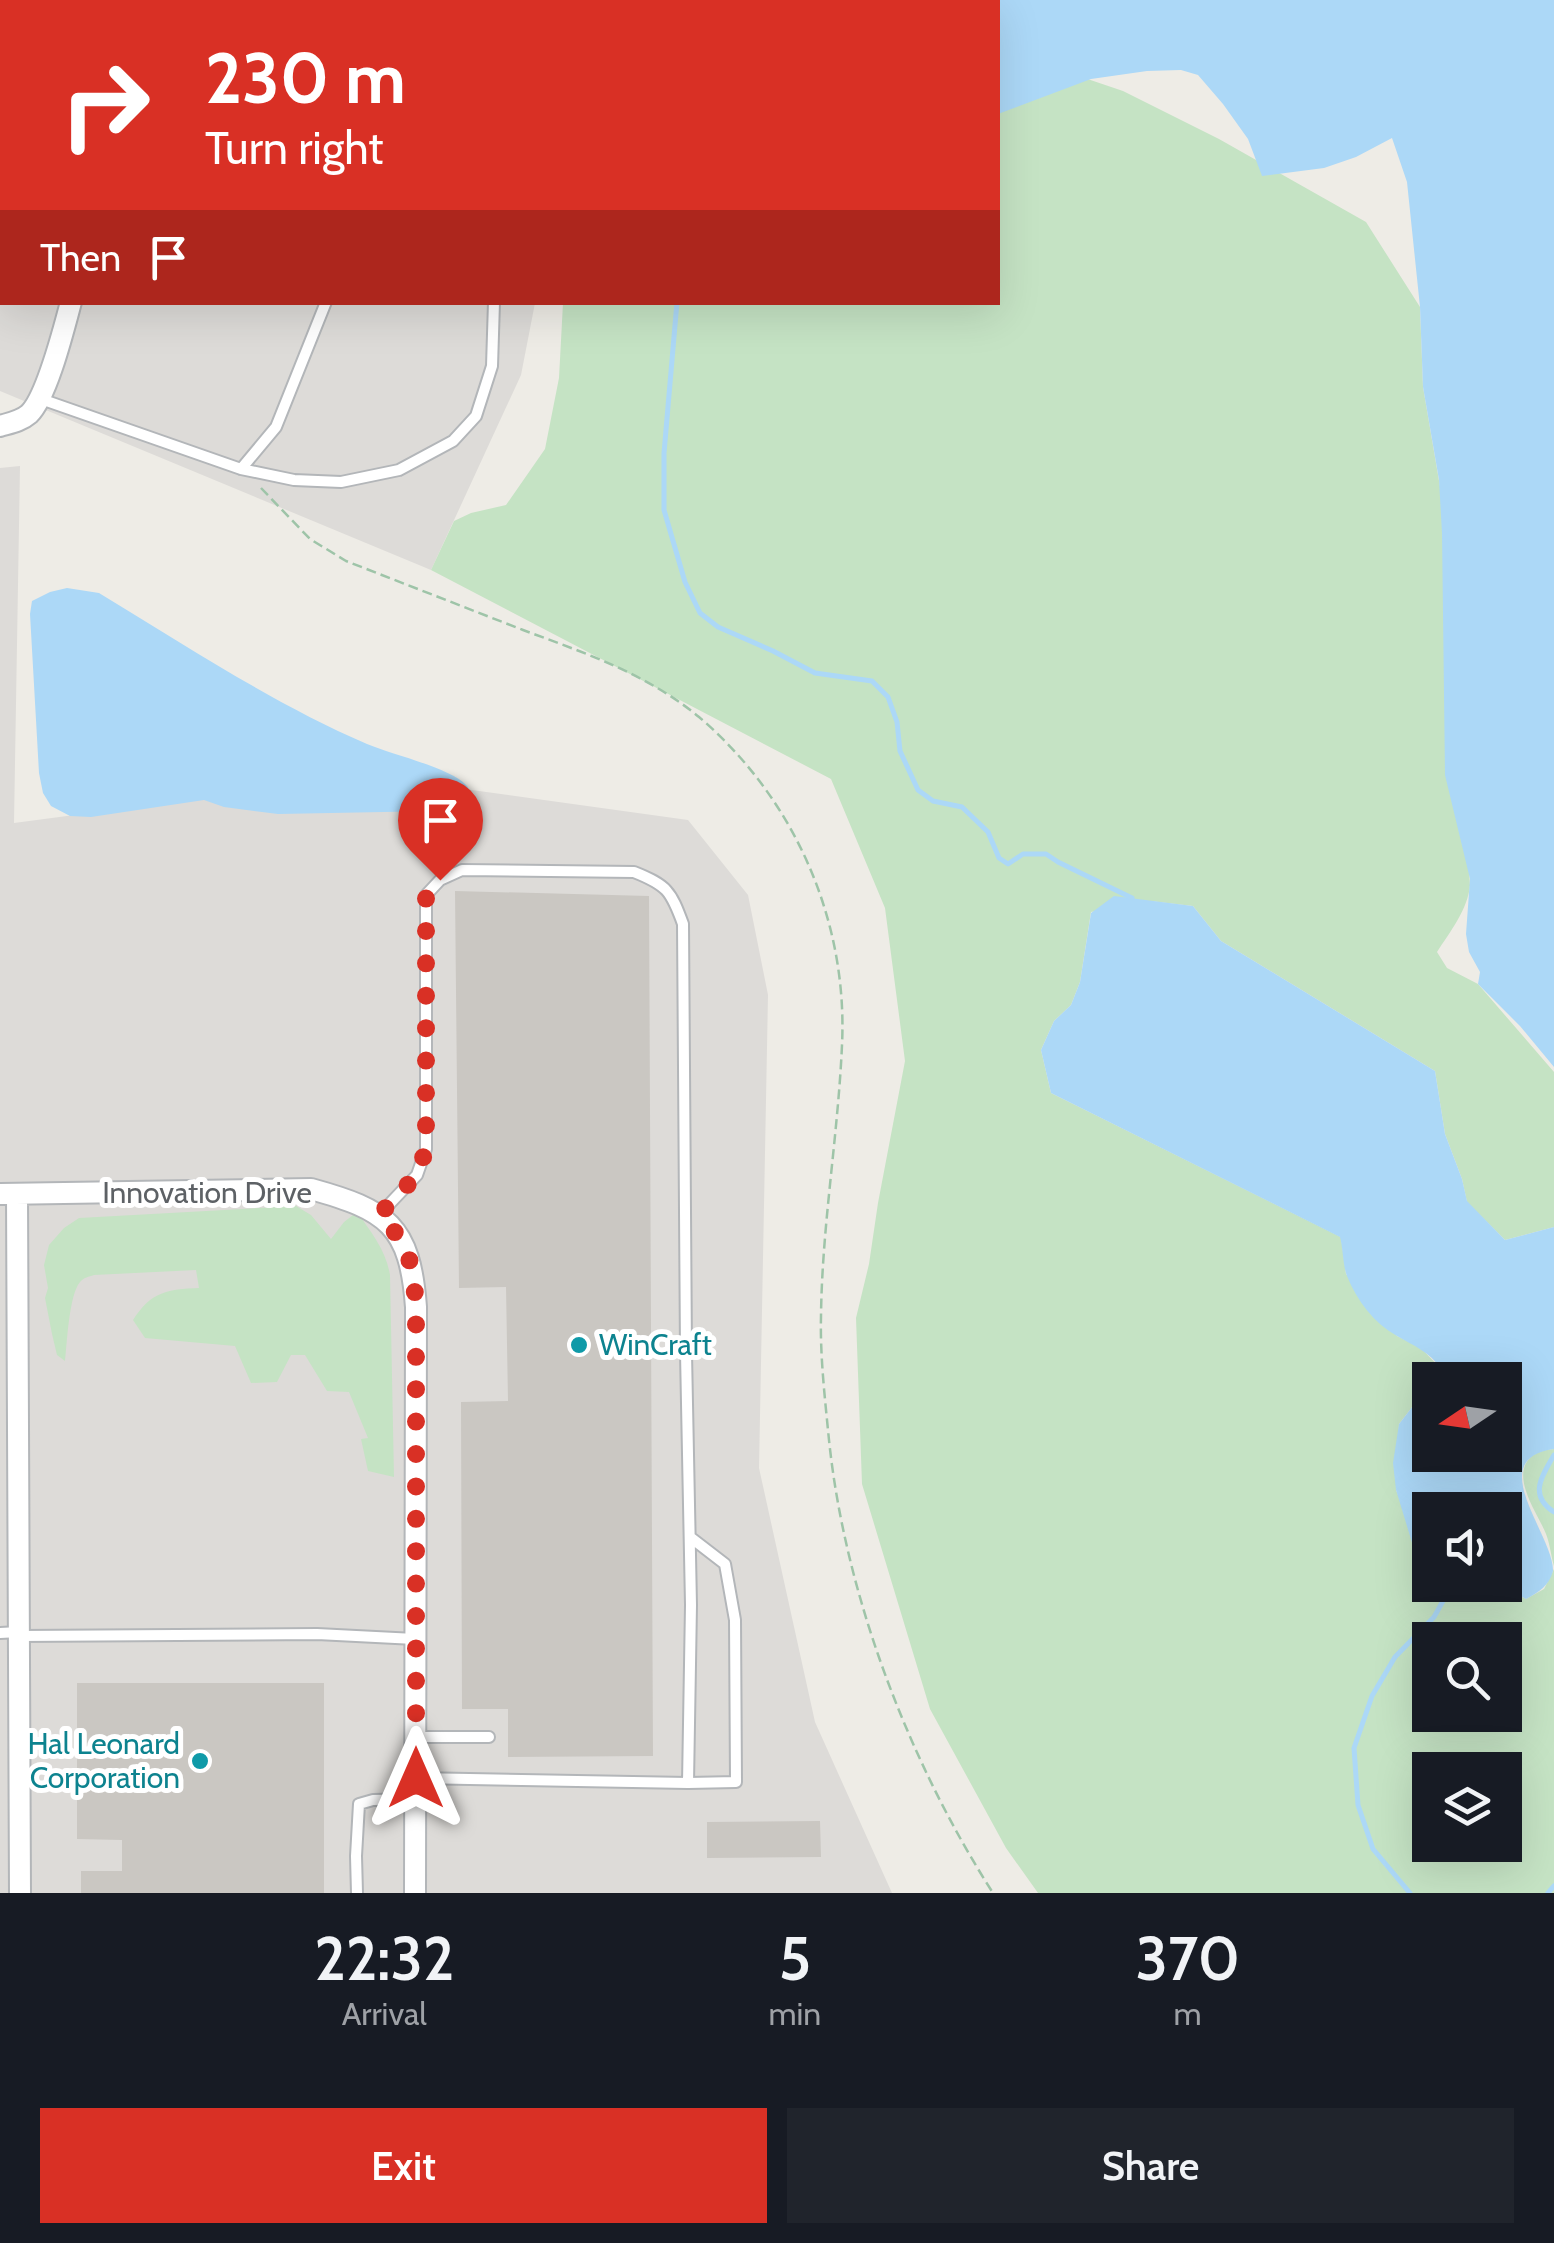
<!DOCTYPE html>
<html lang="en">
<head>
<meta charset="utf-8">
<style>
	:root { --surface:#171b24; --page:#20242c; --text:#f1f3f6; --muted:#9ea1a6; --accent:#d93025 }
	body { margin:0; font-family:Cabin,sans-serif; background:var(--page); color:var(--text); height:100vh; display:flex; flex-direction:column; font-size:38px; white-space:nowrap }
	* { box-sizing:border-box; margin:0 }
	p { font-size:32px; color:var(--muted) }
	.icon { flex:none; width:55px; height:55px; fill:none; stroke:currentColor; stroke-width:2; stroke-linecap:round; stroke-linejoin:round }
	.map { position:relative; height:1893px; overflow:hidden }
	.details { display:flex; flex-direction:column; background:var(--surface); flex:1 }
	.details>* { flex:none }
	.banner { position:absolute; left:0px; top:0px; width:1000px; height:305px; box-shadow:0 10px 40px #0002; background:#d93025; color:#fff; overflow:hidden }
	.needle { width:65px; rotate:257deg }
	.fabs { position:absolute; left:1412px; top:1362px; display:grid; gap:20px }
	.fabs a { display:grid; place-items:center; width:110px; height:110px; border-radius:0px; background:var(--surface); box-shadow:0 10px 40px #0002; font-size:50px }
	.pin { position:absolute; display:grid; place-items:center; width:85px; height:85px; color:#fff; margin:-102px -42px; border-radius:50% 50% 50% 0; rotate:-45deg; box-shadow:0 0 10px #0007 }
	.pin .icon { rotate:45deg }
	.me { position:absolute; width:110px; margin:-55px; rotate:0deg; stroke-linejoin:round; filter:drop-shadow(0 0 8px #0008) }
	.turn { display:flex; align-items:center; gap:35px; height:210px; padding:0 40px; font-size:45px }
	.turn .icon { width:130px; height:130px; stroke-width:2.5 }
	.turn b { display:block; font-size:70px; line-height:85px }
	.then { display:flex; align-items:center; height:95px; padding:0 40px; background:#0003; gap:20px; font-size:38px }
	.eta { display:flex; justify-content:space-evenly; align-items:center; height:170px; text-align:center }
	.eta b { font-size:60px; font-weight:600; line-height:70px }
	.button { display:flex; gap:20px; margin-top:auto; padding:20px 40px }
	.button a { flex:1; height:115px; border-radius:0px; background:var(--accent); color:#fff; font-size:40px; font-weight:600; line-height:115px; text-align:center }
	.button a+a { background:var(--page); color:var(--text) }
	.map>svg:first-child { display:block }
	.industrial { fill:#dddbd8 }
	.green { fill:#c5e3c4; fill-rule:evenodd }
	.water { fill:#acd8f7 }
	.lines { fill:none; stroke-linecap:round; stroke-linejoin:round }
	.stream { stroke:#acd8f7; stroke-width:5 }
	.building { fill:#cac7c2 }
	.service-casing { stroke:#b3b6b9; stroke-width:14 }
	.minor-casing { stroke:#b3b6b9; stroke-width:24 }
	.path { stroke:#9ec4a8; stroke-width:2.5; stroke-dasharray:10 5; stroke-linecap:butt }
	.service { stroke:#fff; stroke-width:10 }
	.minor { stroke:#fff; stroke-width:20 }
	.route { stroke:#d93025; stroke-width:18; stroke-dasharray:0 32.4 }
	.culture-dot { fill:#0f9aa8; stroke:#fff; stroke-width:4 }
	.labels { text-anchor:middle; stroke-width:10; stroke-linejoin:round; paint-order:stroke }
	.street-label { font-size:30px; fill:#5d6165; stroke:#fff }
	.culture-label { font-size:30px; fill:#0d838f; stroke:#fff; text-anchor:start }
</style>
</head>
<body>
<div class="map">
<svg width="1554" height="1893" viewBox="0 0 1554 1893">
	<rect width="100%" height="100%" fill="#eeece6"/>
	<path class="industrial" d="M 0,0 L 490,0 L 491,2 L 2,2 L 2,302 L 535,303 L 521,375 L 431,570 L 0,391 Z
		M 20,466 L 14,823 L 347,779 L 450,787 L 688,820 L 748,895 L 768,995 L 759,1468 L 815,1722 L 892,1893 L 0,1893 L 0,468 Z"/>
	<path class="green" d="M 539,0 L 1048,0 L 1052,67 L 1123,91 L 1219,139 L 1366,222 L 1420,307 L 1423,387 L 1444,510 L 1443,588 L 1460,734 L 1470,885 C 1468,909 1450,932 1437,952 L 1447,968 L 1478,984 L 1554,1072 L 1554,1227 L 1505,1240 L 1467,1202 L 1462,1179 L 1445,1134 L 1435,1071 L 1221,941 L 1193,906 L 1150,901 L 1091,912 L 1080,982 L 1071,1005 L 1054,1021 L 1041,1050 L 1051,1093 L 1341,1237 L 1346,1274 L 1397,1336 L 1420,1347 L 1441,1369 L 1433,1380 L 1430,1380 L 1430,1384 L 1399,1424 L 1396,1490 L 1430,1576 L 1430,1585 L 1500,1585 L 1526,1599 L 1544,1589 L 1554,1569 L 1554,1893 L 1038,1893 L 1006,1848 L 930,1709 L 862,1484 L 856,1318 L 869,1264 L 878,1203 L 905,1061 L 885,908 L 831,779 L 431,570 L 454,521 L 471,513 L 506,505 L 545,449 L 559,378 L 563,303 L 998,302 L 998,2 L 540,2 ZM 1430,1640 L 1505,1640 L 1505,1715 L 1430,1715 ZM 1430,1770 L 1505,1770 L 1505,1845 L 1430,1845 Z
		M 296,1206 L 311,1215 L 331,1239 L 344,1222 L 357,1212 C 371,1232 386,1250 390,1275 L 394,1477 L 368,1471 L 361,1439 L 368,1438 L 349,1392 L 327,1391 L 305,1355 L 291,1355 L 277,1382 L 251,1383 L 235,1346 L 145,1338 L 133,1320 C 151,1292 167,1289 199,1288 L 196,1270 L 94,1275 C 88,1277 85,1277 80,1282 C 69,1295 67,1343 65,1361 L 57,1355 L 52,1334 L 45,1298 L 48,1288 L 44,1265 L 49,1245 L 64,1228 L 79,1218 Z
		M 1554,1449 L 1554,1566 C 1551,1556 1550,1544 1546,1534 C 1538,1513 1504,1470 1538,1452 C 1542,1449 1549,1450 1554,1449 Z"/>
	<path class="water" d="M 631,0 L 1554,0 L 1554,1067 L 1520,1026 L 1478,984 L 1480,972 L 1469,952 L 1466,934 L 1470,879 L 1445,775 L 1442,533 L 1439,480 L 1423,387 L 1420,307 L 1407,182 L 1392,138 L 1356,157 L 1324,168 L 1262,176 L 1248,139 L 1223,104 L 1198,75 L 1181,70 L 1147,71 L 1091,79 L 998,114 L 998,2 L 631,2 Z
		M 67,588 L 99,593 C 187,646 272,703 367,744 C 390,754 451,768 466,785 C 470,789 470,794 472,799 L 466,804 L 437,811 L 278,814 L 224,807 L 204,800 L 91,817 L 70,816 L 51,806 L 43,793 L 39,773 L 30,614 L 32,601 L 50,592 Z
		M 1114,896 L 1193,906 L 1221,941 L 1435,1071 L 1445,1134 L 1462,1179 L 1467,1201 L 1505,1240 L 1554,1227 L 1554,1449 C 1482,1459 1554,1535 1553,1571 C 1549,1586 1539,1592 1526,1599 L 1500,1585 L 1505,1585 L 1505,1510 L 1430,1510 L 1428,1577 L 1417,1559 L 1396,1490 L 1393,1463 L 1399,1424 L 1430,1384 L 1430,1455 L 1505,1455 L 1505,1380 L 1433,1380 L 1441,1369 C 1430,1352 1414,1346 1397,1336 C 1374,1323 1357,1301 1347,1276 C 1343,1266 1343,1248 1340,1237 L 1051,1093 L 1041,1050 L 1054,1021 L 1071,1005 L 1080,982 L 1091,913 Z"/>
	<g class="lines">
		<path class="stream" d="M 677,302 L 664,453 L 664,510 L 685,582 L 700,613 L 718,627 L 773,651 L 815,673 L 872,681 L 888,697 L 897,722 L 900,751 L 918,790 L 933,801 L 962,807 L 988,832 L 999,858 L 1008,864 L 1023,854 L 1046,854 L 1058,862 L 1132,898
			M 1554,1455 C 1542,1476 1528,1495 1554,1512
			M 1410,1893 L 1373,1849 L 1358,1805 L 1354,1748 L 1372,1696 L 1395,1657 L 1434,1617 L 1452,1585
			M 1548,1893 L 1554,1886"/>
	</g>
	<path class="building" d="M 455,891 L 649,896 L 653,1756 L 508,1757 L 508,1709 L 462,1709 L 461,1402 L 508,1401 L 506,1287 L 459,1288 Z
		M 77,1683 L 324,1683 L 324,1893 L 81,1893 L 81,1871 L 122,1871 L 122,1840 L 77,1839 Z
		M 820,1821 L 821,1857 L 707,1858 L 707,1822 Z"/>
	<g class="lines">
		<defs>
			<path id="service" d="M 210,2 L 210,0
				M 0,63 L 2,64
				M 38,398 L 241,469 L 294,480 L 341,482 L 399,470 L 453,441 L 476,416 L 492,366 L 494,302
				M 241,469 L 276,427 L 326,302
				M 379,1215 L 417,1175 L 426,1149 L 426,895 L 440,880 L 462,870 L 634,872 C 667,885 671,891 683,924 L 686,1353 L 691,1605 L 688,1783 L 415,1778
				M 0,1633 L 19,1632
				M 19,1636 L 317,1634 L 415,1639
				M 415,1737 L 489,1737
				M 688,1783 L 736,1782 L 735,1620 L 725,1564 L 690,1537
				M 357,1893 L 356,1856 L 359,1804 L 373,1800 L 415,1799"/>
			<path id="minor" d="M 0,426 C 10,423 21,421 29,414 C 47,397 64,328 71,302
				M 0,1194 L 311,1189 C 387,1210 410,1225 416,1307 L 415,1893
				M 17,1194 L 20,1893"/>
		</defs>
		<use href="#service" class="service-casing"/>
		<use href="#minor" class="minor-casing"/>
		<path class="path" d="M 261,488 L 310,539 L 346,561 C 405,584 464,607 523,630 C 585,653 647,674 699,717 C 794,798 848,920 842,1045 C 838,1136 822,1226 821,1316 C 820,1357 825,1399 829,1440 C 845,1595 909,1762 993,1893"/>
		<use href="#service" class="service"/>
		<use href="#minor" class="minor"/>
	</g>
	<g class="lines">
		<path class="route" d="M 416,1778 L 416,1307 L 413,1270 L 402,1240 L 379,1215 L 417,1175 L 426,1149 L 426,895 L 440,880"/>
	</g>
	<g class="culture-dot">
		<circle cx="579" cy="1345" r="10"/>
		<circle cx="200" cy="1761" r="10"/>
	</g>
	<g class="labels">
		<g class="street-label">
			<text x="207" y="1203">Innovation Drive</text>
		</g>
		<g class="culture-label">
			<text x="599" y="1355">WinCraft</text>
			<text x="180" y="1754" text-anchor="end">Hal Leonard<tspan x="180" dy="34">Corporation</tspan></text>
		</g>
	</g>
</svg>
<div class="fabs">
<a><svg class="needle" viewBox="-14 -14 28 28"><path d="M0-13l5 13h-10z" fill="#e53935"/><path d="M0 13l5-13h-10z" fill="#9ea1a6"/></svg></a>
<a><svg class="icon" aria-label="sound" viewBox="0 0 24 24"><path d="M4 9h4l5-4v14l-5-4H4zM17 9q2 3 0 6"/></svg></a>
<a><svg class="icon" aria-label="search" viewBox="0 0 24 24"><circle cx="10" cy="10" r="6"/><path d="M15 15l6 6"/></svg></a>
<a><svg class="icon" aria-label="layers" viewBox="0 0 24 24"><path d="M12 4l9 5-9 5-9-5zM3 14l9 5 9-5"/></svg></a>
</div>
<div class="pin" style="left:440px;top:880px;background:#d93025"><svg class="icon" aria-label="arrive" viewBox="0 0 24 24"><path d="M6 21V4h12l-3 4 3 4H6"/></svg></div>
<svg class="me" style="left:416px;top:1778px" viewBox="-20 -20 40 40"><path d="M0-17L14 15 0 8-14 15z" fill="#d93025" stroke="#fff" stroke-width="4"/></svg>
<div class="banner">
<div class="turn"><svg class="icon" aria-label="right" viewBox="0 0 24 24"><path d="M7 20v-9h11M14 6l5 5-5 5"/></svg><div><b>230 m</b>Turn right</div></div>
<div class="then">Then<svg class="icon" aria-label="arrive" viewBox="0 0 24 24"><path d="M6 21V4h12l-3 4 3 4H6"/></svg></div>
</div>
</div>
<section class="details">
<div class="eta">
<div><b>22:32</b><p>Arrival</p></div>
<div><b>5</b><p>min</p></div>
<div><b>370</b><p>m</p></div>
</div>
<div class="button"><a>Exit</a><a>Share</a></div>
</section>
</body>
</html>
